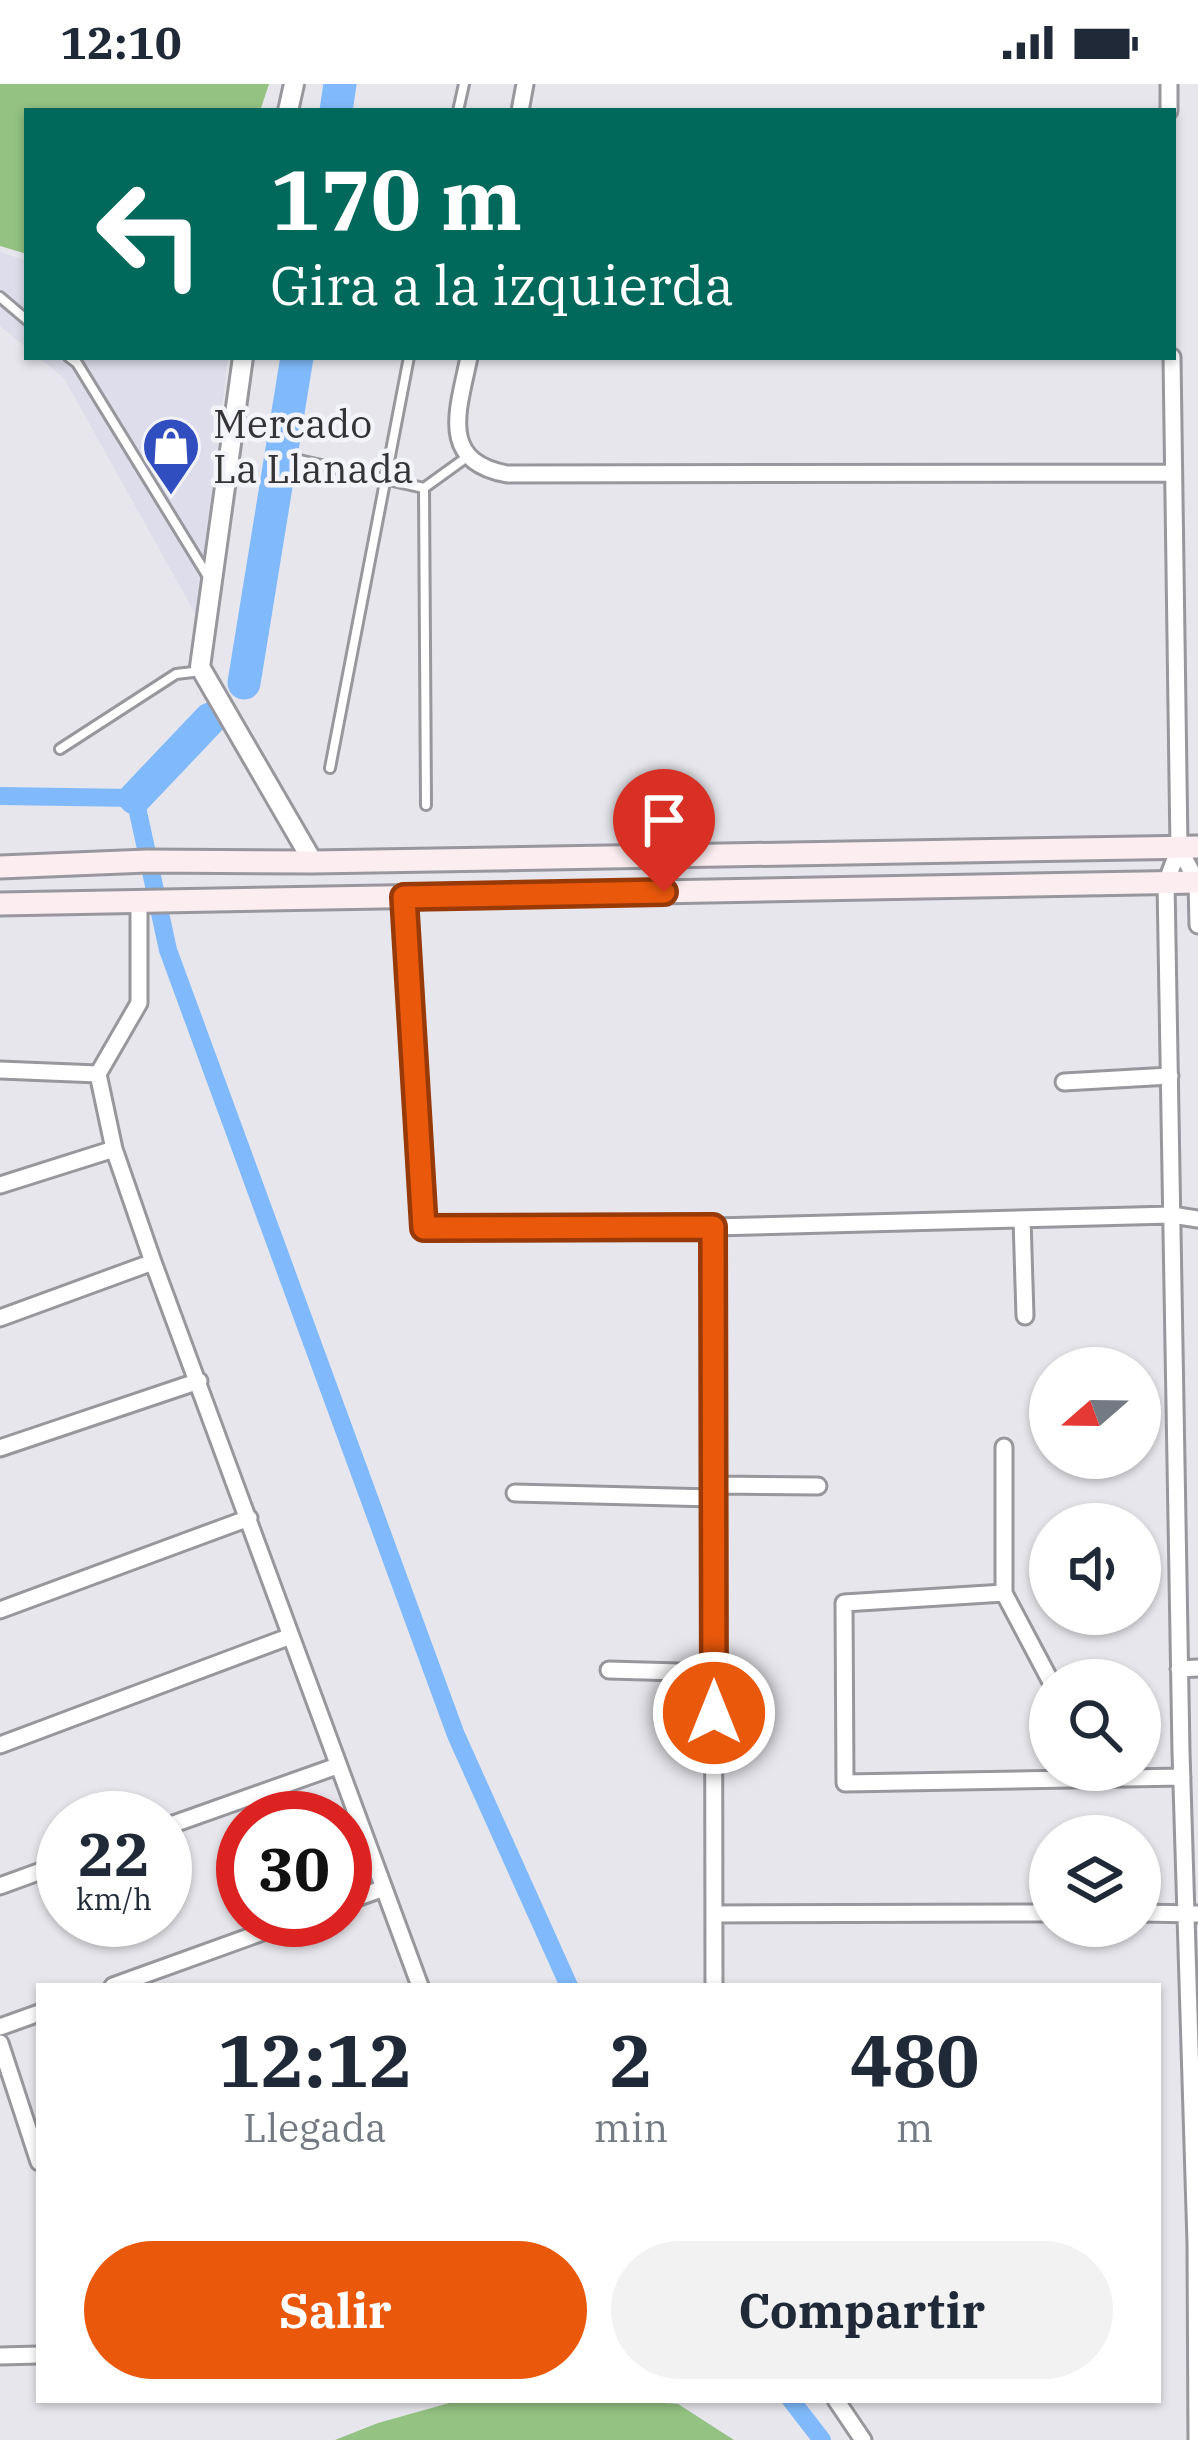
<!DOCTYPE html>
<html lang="es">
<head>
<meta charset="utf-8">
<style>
	:root { --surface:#fff; --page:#f2f2f3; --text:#1f2937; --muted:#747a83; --accent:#ea580c }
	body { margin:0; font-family:"IBM Plex Serif",serif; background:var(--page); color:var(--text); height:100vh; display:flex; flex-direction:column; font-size:45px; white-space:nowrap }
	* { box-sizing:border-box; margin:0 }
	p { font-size:39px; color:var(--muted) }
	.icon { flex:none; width:66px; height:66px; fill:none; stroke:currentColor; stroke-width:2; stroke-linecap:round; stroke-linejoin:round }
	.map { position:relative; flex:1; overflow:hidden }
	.sheet { position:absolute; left:36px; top:1899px; width:1125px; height:420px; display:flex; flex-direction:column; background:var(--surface); border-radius:0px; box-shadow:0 3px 9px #0004 }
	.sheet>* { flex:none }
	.guide { position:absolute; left:24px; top:24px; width:1152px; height:252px; border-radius:0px; box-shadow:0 3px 9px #0004; background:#00695c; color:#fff; overflow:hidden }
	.needle { width:78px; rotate:250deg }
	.fabs { position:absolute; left:1029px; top:1263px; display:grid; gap:24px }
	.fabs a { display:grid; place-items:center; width:132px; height:132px; border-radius:50%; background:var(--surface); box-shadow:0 3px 9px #0004; font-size:60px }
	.speed { position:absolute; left:36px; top:1707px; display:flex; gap:24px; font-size:60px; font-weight:700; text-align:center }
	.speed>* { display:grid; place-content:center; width:156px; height:156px; border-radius:50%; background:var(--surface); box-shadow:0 3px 9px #0004; line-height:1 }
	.speed small { font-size:30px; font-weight:400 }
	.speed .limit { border:18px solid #d22; background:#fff; color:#111 }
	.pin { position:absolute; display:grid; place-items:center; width:102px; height:102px; color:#fff; margin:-123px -51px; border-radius:50% 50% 50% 0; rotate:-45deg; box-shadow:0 0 12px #0007 }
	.pin .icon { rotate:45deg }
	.me { position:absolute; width:132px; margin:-66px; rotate:0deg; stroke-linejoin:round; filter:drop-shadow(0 0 9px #0008) }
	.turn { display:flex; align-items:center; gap:42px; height:252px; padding:0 48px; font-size:54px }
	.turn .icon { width:156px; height:156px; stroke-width:2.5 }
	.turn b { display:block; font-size:84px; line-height:102px }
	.eta { display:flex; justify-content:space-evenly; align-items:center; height:204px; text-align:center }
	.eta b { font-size:72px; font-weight:700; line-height:84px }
	.cta { display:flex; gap:24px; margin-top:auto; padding:24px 48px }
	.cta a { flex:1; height:138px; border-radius:72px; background:var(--accent); color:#fff; font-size:48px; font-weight:700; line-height:138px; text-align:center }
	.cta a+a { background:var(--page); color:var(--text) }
	.status { display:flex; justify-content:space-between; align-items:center; height:84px; padding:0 60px; background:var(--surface); direction:ltr }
	.status svg { height:33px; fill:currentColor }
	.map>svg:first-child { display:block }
	.built { fill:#ddddeb }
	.green { fill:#93c282 }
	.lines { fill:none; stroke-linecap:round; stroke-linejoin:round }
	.canal { stroke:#80bafc; stroke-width:18 }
	.river { stroke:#80bafc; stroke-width:33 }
	.service-casing { stroke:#97979d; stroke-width:14 }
	.minor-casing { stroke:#97979d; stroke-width:21 }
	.tertiary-casing { stroke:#97979d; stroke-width:24 }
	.secondary-casing { stroke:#97979d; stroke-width:27 }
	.service { stroke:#fff; stroke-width:8 }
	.minor { stroke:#fff; stroke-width:15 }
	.tertiary { stroke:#fff; stroke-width:18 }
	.secondary { stroke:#fbedf0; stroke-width:21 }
	.route-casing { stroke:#983908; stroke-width:30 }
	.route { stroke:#ea580c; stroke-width:21 }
	.labels { text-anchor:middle; stroke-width:9; stroke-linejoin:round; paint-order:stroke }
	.poi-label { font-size:39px; fill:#343437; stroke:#f3f3fa; text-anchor:start }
</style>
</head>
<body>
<div class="status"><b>12:10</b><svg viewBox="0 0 49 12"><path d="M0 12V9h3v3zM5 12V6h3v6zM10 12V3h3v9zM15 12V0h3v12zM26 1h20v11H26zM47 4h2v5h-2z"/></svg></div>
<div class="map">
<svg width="1198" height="2356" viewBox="0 0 1198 2356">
	<rect width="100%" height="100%" fill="#e6e6ec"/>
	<path class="built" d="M 0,168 L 27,177 L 27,264 L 0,242 Z
		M 38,273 L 228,273 L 197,533 L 64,294 Z"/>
	<path class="green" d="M 0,0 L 269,0 L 260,27 L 27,27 L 27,170 L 0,162 Z
		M 460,2316 L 626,2316 L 678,2320 L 734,2356 L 335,2356 L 378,2339 Z"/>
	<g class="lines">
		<path class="canal" d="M 0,712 L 135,714 L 168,866 L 456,1651 L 569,1902
			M 791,2316 L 822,2356"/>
		<path class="river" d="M 336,27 L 340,0
			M 244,599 L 297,273
			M 135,714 L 210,635"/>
		<defs>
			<path id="service" d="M 458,27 L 464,0
				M 0,213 L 27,236
				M 69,273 L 77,279 L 207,491
				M 299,376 L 424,404 L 467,373
				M 424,404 L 426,721
				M 60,665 L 176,590 L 193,588 L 199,584
				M 330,684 L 409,273"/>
			<path id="minor" d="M 1169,0 L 1169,27
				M 520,27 L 525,0
				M 469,273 C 459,324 437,377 507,390 L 1173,389
				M 1172,273 L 1179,764 L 1166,799 L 1181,1668 L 1196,2159 L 1197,2356
				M 1179,764 L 1197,798 L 1198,841
				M 404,813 L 424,1144 L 713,1143 L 1172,1131 L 1198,1135
				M 139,818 L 139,919 L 98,990 L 114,1065 L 153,1178 L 420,1902
				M 0,986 L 98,990
				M 1064,998 L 1170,992
				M 0,1101 L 114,1065
				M 1022,1135 L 1025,1232
				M 713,1143 L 714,1902
				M 0,1234 L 153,1178
				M 1004,1363 L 1004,1509 L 1050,1596
				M 0,1364 L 199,1297
				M 714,1401 L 818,1402
				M 515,1409 L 713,1414
				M 1004,1509 L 844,1519 L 845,1699 L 1182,1693
				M 0,1526 L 249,1434
				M 1179,1585 L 1198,1584
				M 609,1586 L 714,1589
				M 0,1661 L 291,1552
				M 165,1743 L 337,1682
				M 0,1802 L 63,1779
				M 345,1818 L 384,1804
				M 1140,1829 L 1198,1830
				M 714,1830 L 1050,1829
				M 113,1902 L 296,1836
				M 0,1943 L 39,1929
				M 0,1959 L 39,2078
				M 0,2272 L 39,2271
				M 836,2316 L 863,2356"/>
			<path id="tertiary" d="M 288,27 L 294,0
				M 243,273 L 200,583 L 313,778"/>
			<path id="secondary" d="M 0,783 L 147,777 L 313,778 L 1198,763
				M 0,820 L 1198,798"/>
		</defs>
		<use href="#service" class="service-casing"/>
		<use href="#minor" class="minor-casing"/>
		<use href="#tertiary" class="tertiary-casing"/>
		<use href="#secondary" class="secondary-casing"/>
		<use href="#service" class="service"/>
		<use href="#minor" class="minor"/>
		<use href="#tertiary" class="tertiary"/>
		<use href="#secondary" class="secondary"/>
	</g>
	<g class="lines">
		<defs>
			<path id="route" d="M 664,808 L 404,813 L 424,1144 L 713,1143 L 714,1629"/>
		</defs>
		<use href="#route" class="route-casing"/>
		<use href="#route" class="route"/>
	</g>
	<defs>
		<symbol id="shop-pin" viewBox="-11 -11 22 30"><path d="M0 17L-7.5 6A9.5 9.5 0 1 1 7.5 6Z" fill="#304ebf" stroke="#f3f3fa"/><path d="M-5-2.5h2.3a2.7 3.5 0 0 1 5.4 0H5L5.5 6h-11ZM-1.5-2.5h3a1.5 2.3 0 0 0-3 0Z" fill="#fff"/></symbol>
	</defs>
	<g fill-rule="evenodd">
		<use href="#shop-pin" x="138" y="329" width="66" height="90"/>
	</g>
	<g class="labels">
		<g class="poi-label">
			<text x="213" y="354">Mercado<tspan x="213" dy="45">La Llanada</tspan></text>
		</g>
	</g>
</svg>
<div class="fabs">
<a><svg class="needle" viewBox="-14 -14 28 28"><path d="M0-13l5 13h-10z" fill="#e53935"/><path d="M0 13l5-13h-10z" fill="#747a83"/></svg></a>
<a><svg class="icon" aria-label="sound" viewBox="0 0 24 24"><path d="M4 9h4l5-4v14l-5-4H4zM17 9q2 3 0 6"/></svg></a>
<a><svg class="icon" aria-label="search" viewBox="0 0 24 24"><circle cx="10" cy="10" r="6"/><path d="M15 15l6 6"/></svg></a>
<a><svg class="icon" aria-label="layers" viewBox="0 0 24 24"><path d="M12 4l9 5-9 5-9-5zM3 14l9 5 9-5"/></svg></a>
</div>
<div class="speed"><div>22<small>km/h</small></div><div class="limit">30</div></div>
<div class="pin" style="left:664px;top:808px;background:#d93025"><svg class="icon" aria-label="arrive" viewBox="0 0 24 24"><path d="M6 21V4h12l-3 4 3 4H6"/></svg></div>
<svg class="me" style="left:714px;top:1629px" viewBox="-20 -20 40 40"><circle r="17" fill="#ea580c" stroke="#fff" stroke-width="3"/><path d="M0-11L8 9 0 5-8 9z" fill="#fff"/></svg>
<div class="guide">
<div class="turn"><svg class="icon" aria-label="left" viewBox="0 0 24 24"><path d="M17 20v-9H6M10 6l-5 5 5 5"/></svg><div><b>170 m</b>Gira a la izquierda</div></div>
</div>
<section class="sheet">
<div class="eta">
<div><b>12:12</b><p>Llegada</p></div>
<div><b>2</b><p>min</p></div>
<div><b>480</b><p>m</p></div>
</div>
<div class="cta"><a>Salir</a><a>Compartir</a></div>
</section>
</div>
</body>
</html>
